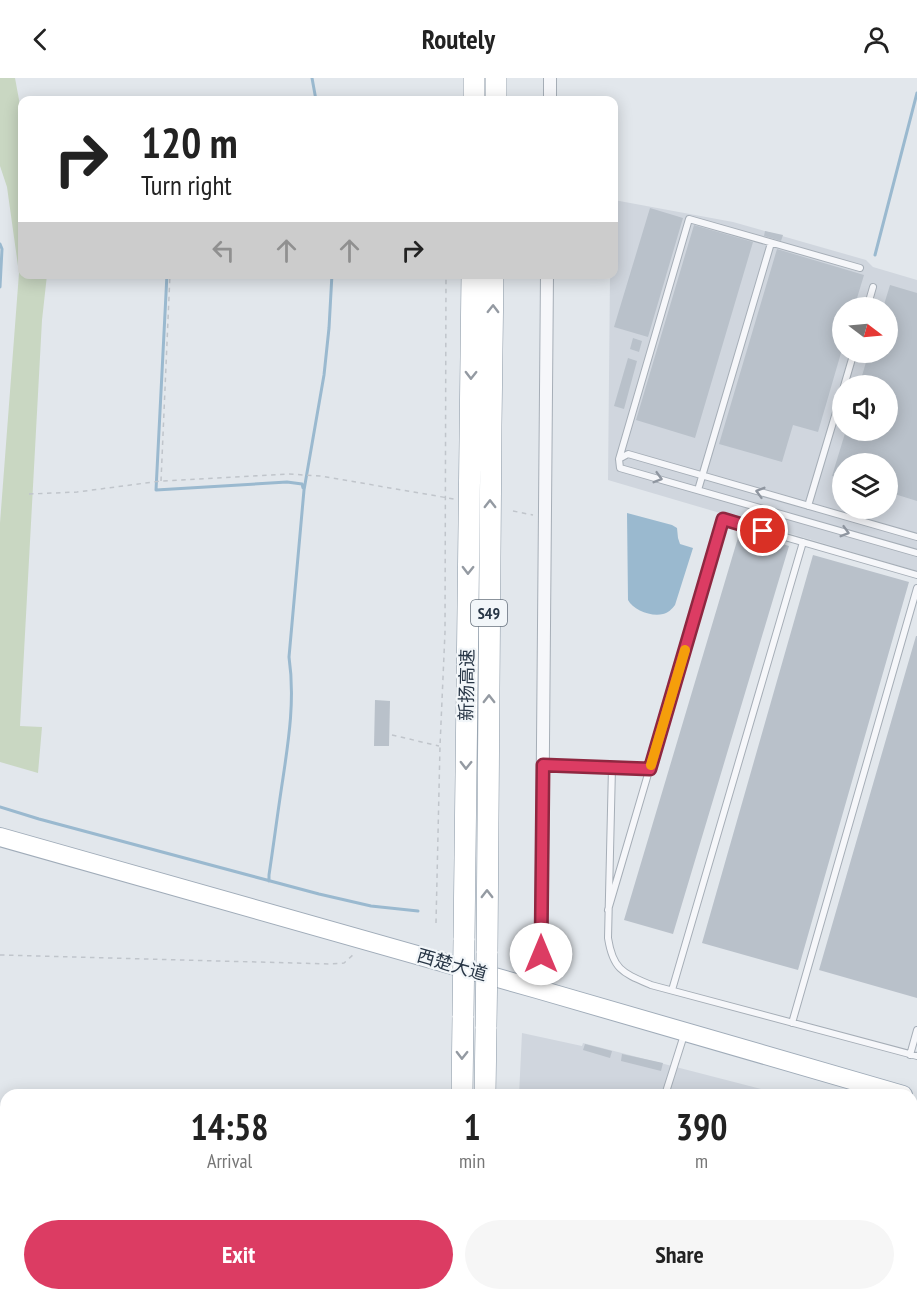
<!DOCTYPE html>
<html lang="en">
<head>
<meta charset="utf-8">
<style>
	:root { --surface:#fff; --page:#f6f6f6; --text:#222; --muted:#767676; --accent:#dc3c63 }
	body { margin:0; font-family:"PT Sans Narrow","Noto Sans SC",sans-serif; background:var(--page); color:var(--text); height:100vh; display:flex; flex-direction:column; font-size:22px; white-space:nowrap }
	* { box-sizing:border-box; margin:0 }
	p { font-size:20px; color:var(--muted) }
	.icon { flex:none; width:33px; height:33px; fill:none; stroke:currentColor; stroke-width:2; stroke-linecap:round; stroke-linejoin:round }
	.map { position:relative; flex:1; overflow:hidden }
	.panel { position:absolute; left:0px; top:1011px; width:918px; height:212px; display:flex; flex-direction:column; background:var(--surface); border-radius:18px 18px 0 0; box-shadow:0 3px 15px #0003 }
	.panel>* { flex:none }
	.guide { position:absolute; left:18px; top:18px; width:600px; height:183px; border-radius:12px; box-shadow:0 3px 15px #0003; background:#fff; color:var(--text); overflow:hidden }
	.needle { width:39px; rotate:106deg }
	.buttons { position:absolute; left:832px; top:219px; display:grid; gap:12px }
	.buttons a { display:grid; place-items:center; width:66px; height:66px; border-radius:50%; background:var(--surface); box-shadow:0 3px 15px #0003; font-size:30px }
	.pin { position:absolute; display:grid; place-items:center; width:51px; height:51px; color:#fff; margin:-26px; border:3px solid #fff; border-radius:50%; box-shadow:0 2px 6px #0007 }
	.me { position:absolute; width:66px; margin:-33px; rotate:0deg; stroke-linejoin:round; filter:drop-shadow(0 0 4px #0008) }
	.turn { display:flex; align-items:center; gap:21px; height:126px; padding:0 24px; font-size:27px }
	.turn .icon { width:78px; height:78px; stroke-width:2.5 }
	.turn b { display:block; font-size:42px; line-height:51px }
	.lanes { display:flex; align-items:center; height:57px; padding:0 24px; background:#0003; justify-content:center; gap:30px; direction:ltr }
	.lanes .off { opacity:.35 }
	.eta { display:flex; justify-content:space-evenly; align-items:center; height:102px; text-align:center }
	.eta b { font-size:36px; font-weight:800; line-height:42px }
	.button { display:flex; gap:12px; margin-top:auto; padding:12px 24px }
	.button a { flex:1; height:69px; border-radius:36px; background:var(--accent); color:#fff; font-size:24px; font-weight:800; line-height:69px; text-align:center }
	.button a+a { background:var(--page); color:var(--text) }
	header { display:flex; justify-content:space-between; align-items:center; height:78px; padding:0 24px; background:var(--surface); font-size:27px; font-weight:800 }
	.map>svg:first-child { display:block }
	.built { fill:#d0d6de; fill-rule:evenodd }
	.green { fill:#c9d7c2 }
	.water { fill:#9ab9cf }
	.lines { fill:none; stroke-linecap:round; stroke-linejoin:round }
	.stream { stroke:#9ab9cf; stroke-width:3 }
	.building { fill:#b9c1ca }
	.lane-casing { stroke:#a6aeb7; stroke-width:8 }
	.street-casing { stroke:#a6aeb7; stroke-width:14 }
	.primary-casing { stroke:#a0acb9; stroke-width:20 }
	.highway-casing { stroke:#8896a4; stroke-width:22 }
	.path { stroke:#c0c5cb; stroke-width:1.5; stroke-dasharray:4.5 4.5; stroke-linecap:butt }
	.lane { stroke:#f6f7fa; stroke-width:6 }
	.street { stroke:#f6f7fa; stroke-width:12 }
	.primary { stroke:#fff; stroke-width:18 }
	.highway { stroke:#fff; stroke-width:21 }
	.highway-bridge-casing { stroke:#8896a4; stroke-width:22; stroke-linecap:butt }
	.highway-bridge { stroke:#fff; stroke-width:21 }
	.oneway { stroke:#949aa2 }
	.oneway2 { stroke:#8f96a0 }
	.route-casing { stroke:#8f2740; stroke-width:15 }
	.route { stroke:#dc3c63; stroke-width:10 }
	.slow { stroke:#f59e0b; stroke-width:10 }
	.labels { text-anchor:middle; stroke-width:4.5; stroke-linejoin:round; paint-order:stroke }
	.shield { fill:#f2f6f9; stroke:#65707c; stroke-width:1.5 }
	.shield-label { font-size:16px; font-weight:bold; fill:#283646 }
	.street-label { font-size:18px; fill:#283646; stroke:#f2f6f9 }
</style>
</head>
<body>
<header><svg class="icon" aria-label="back" viewBox="0 0 24 24"><path d="M15 5l-7 7 7 7"/></svg>Routely<svg class="icon" aria-label="person" viewBox="0 0 24 24"><circle cx="12" cy="8" r="4"/><path d="M4 21q1-7 8-7t8 7"/></svg></header>
<div class="map">
<svg width="917" height="1222" viewBox="0 0 917 1222">
	<rect width="100%" height="100%" fill="#e2e7ec"/>
	<path class="built" d="M 614,122 L 733,144 L 866,182 L 873,189 L 917,202 L 917,493 L 608,402 L 610,197 L 614,196 ZM 843,230 L 888,230 L 888,274 L 843,274 ZM 843,308 L 888,308 L 888,352 L 843,352 ZM 843,386 L 888,386 L 888,430 L 843,430 Z
		M 522,955 L 582,968 L 583,965 L 784,1017 L 519,1017 Z"/>
	<path class="green" d="M 0,0 L 15,0 L 22,38 L 22,196 L 47,197 L 42,242 L 20,648 L 42,649 L 38,695 L 0,684 L 0,445 L 19,195 L 7,109 L 0,88 Z
		M 917,1157 L 917,1222 L 899,1222 L 901,1217 L 912,1216 L 912,1175 Z
		M 511,1216 L 872,1217 L 870,1222 L 510,1222 Z"/>
	<path class="water" d="M 627,435 L 672,447 L 677,450 L 678,460 L 680,466 L 693,470 L 675,527 C 672,531 668,535 663,536 C 651,539 633,532 628,522 Z
		M 816,1217 L 855,1222 L 726,1222 L 688,1217 Z"/>
	<g class="lines">
		<path class="stream" d="M 312,0 L 316,22
			M 0,166 L 2,171 L 0,209
			M 875,177 L 917,15
			M 167,196 L 156,412 L 287,404 L 302,406 L 303,410
			M 0,729 L 39,741 L 319,816 L 371,828 L 418,833
			M 269,803 L 269,797 C 274,764 278,732 283,700 C 289,660 295,620 289,579 L 304,412 L 324,297 L 329,250 L 332,196
			M 912,1130 L 917,1110
			M 889,1222 L 890,1216"/>
	</g>
	<path class="building" d="M 650,130 L 683,140 L 648,259 L 614,249 Z
		M 694,147 L 753,164 L 695,360 L 636,342 Z
		M 765,153 L 783,157 L 781,163 L 764,158 Z
		M 777,171 L 864,197 L 854,230 L 843,230 L 843,268 L 818,354 L 793,347 L 782,384 L 719,366 Z
		M 890,207 L 917,215 L 917,423 L 888,414 L 888,386 L 843,386 L 843,401 L 832,398 L 846,352 L 888,352 L 888,308 L 859,308 L 869,274 L 888,274 L 888,230 L 883,230 Z
		M 633,260 L 642,263 L 639,274 L 630,271 Z
		M 628,280 L 637,283 L 624,331 L 614,328 Z
		M 740,453 L 789,468 L 673,856 L 624,842 Z
		M 813,477 L 909,504 L 798,892 L 702,865 Z
		M 916,558 L 917,558 L 917,920 L 819,892 Z
		M 375,622 L 390,623 L 389,668 L 374,668 Z
		M 585,966 L 612,973 L 610,980 L 583,972 Z
		M 622,976 L 663,985 L 661,993 L 621,983 Z"/>
	<g class="lines">
		<defs>
			<path id="lane" d="M 867,230 L 873,209
				M 844,308 L 854,274
				M 619,381 L 689,141 L 860,190
				M 698,412 L 771,165
				M 808,428 L 843,311
				M 917,459 L 628,376 L 619,381 L 620,390 L 917,475
				M 543,687 L 650,691
				M 612,689 L 608,860 C 613,892 623,895 651,907 L 917,978
				M 608,832 L 723,441 L 917,497
				M 672,912 L 803,464
				M 792,945 L 917,510
				M 910,977 L 917,952
				M 665,1017 L 684,957"/>
			<path id="street" d="M 550,22 L 550,0
				M 537,911 L 541,900 L 547,196"/>
			<path id="primary" d="M 0,759 L 537,911 L 903,1017"/>
			<path id="highway" d="M 474,22 L 474,0
				M 496,22 L 496,0
				M 464,862 L 472,196
				M 487,875 L 491,347 L 493,196
				M 462,1017 L 463,938
				M 485,1017 L 486,949
				M 459,1222 L 459,1216
				M 484,1222 L 484,1216"/>
		</defs>
		<use href="#lane" class="lane-casing"/>
		<use href="#street" class="street-casing"/>
		<use href="#primary" class="primary-casing"/>
		<use href="#highway" class="highway-casing"/>
		<path class="path" d="M 161,403 L 170,196
			M 29,416 L 77,414 L 161,403 L 288,396 L 321,398 L 454,421
			M 513,433 L 533,437
			M 392,657 L 439,668
			M 436,845 L 440,668 L 445,554 L 446,196
			M 0,877 L 330,886 L 344,885 L 354,876
			M 912,1092 L 917,1074
			M 876,1222 L 877,1216"/>
		<use href="#lane" class="lane"/>
		<use href="#street" class="street"/>
		<use href="#primary" class="primary"/>
		<use href="#highway" class="highway"/>
		<defs>
			<path id="highway-bridge" d="M 463,938 L 464,862
				M 486,949 L 487,875"/>
		</defs>
		<use href="#highway-bridge" class="highway-bridge-casing"/>
		<use href="#highway-bridge" class="highway-bridge"/>
	</g>
	<defs><path id="oneway-chevron" d="M-2-3.5L2.5 0L-2 3.5" fill="none" stroke-width="1.6" stroke-linecap="round" stroke-linejoin="round" transform="scale(1.5)"/></defs>
	<g class="oneway">
		<use href="#oneway-chevron" transform="translate(493 231) rotate(-89)"/>
		<use href="#oneway-chevron" transform="translate(471 297) rotate(91)"/>
		<use href="#oneway-chevron" transform="translate(490 426) rotate(-90)"/>
		<use href="#oneway-chevron" transform="translate(468 492) rotate(91)"/>
		<use href="#oneway-chevron" transform="translate(489 621) rotate(-90)"/>
		<use href="#oneway-chevron" transform="translate(466 687) rotate(91)"/>
		<use href="#oneway-chevron" transform="translate(487 816) rotate(-90)"/>
		<use href="#oneway-chevron" transform="translate(462 977) rotate(91)"/>
	</g>
	<g class="oneway2">
		<use href="#oneway-chevron" transform="translate(658 400) rotate(16)"/>
		<use href="#oneway-chevron" transform="translate(760 414) rotate(-164)"/>
		<use href="#oneway-chevron" transform="translate(845 454) rotate(16)"/>
	</g>
	<g class="lines">
		<defs>
			<path id="route" d="M 541,876 L 543,687 L 650,691 L 723,441 L 763,453"/>
		</defs>
		<use href="#route" class="route-casing"/>
		<use href="#route" class="route"/>
		<path class="slow" d="M 651,687 L 685,572"/>
	</g>
	<g class="labels">
		<rect class="shield" x="471" y="522" width="36" height="26" rx="4.5"/>
		<g class="shield-label">
			<text x="489" y="541">S49</text>
		</g>
		<g class="street-label">
			<text transform="translate(467 607) rotate(-89)" y="6">新扬高速</text>
			<text transform="translate(452 887) rotate(16)" y="6">西楚大道</text>
		</g>
	</g>
</svg>
<div class="buttons">
<a><svg class="needle" viewBox="-14 -14 28 28"><path d="M0-13l5 13h-10z" fill="#e53935"/><path d="M0 13l5-13h-10z" fill="#767676"/></svg></a>
<a><svg class="icon" aria-label="sound" viewBox="0 0 24 24"><path d="M4 9h4l5-4v14l-5-4H4zM17 9q2 3 0 6"/></svg></a>
<a><svg class="icon" aria-label="layers" viewBox="0 0 24 24"><path d="M12 4l9 5-9 5-9-5zM3 14l9 5 9-5"/></svg></a>
</div>
<div class="pin" style="left:763px;top:453px;background:#d93025"><svg class="icon" aria-label="arrive" viewBox="0 0 24 24"><path d="M6 21V4h12l-3 4 3 4H6"/></svg></div>
<svg class="me" style="left:541px;top:876px" viewBox="-20 -20 40 40"><circle r="19" fill="#fff"/><path d="M0-13L10 11 0 6-10 11z" fill="#dc3c63"/></svg>
<div class="guide">
<div class="turn"><svg class="icon" aria-label="right" viewBox="0 0 24 24"><path d="M7 20v-9h11M14 6l5 5-5 5"/></svg><div><b>120 m</b>Turn right</div></div>
<div class="lanes"><svg class="icon off" aria-label="left" viewBox="0 0 24 24"><path d="M17 20v-9H6M10 6l-5 5 5 5"/></svg><svg class="icon off" aria-label="ahead" viewBox="0 0 24 24"><path d="M12 20V5M6 11l6-6 6 6"/></svg><svg class="icon off" aria-label="ahead" viewBox="0 0 24 24"><path d="M12 20V5M6 11l6-6 6 6"/></svg><svg class="icon" aria-label="right" viewBox="0 0 24 24"><path d="M7 20v-9h11M14 6l5 5-5 5"/></svg></div>
</div>
<section class="panel">
<div class="eta">
<div><b>14:58</b><p>Arrival</p></div>
<div><b>1</b><p>min</p></div>
<div><b>390</b><p>m</p></div>
</div>
<div class="button"><a>Exit</a><a>Share</a></div>
</section>
</div>
</body>
</html>
